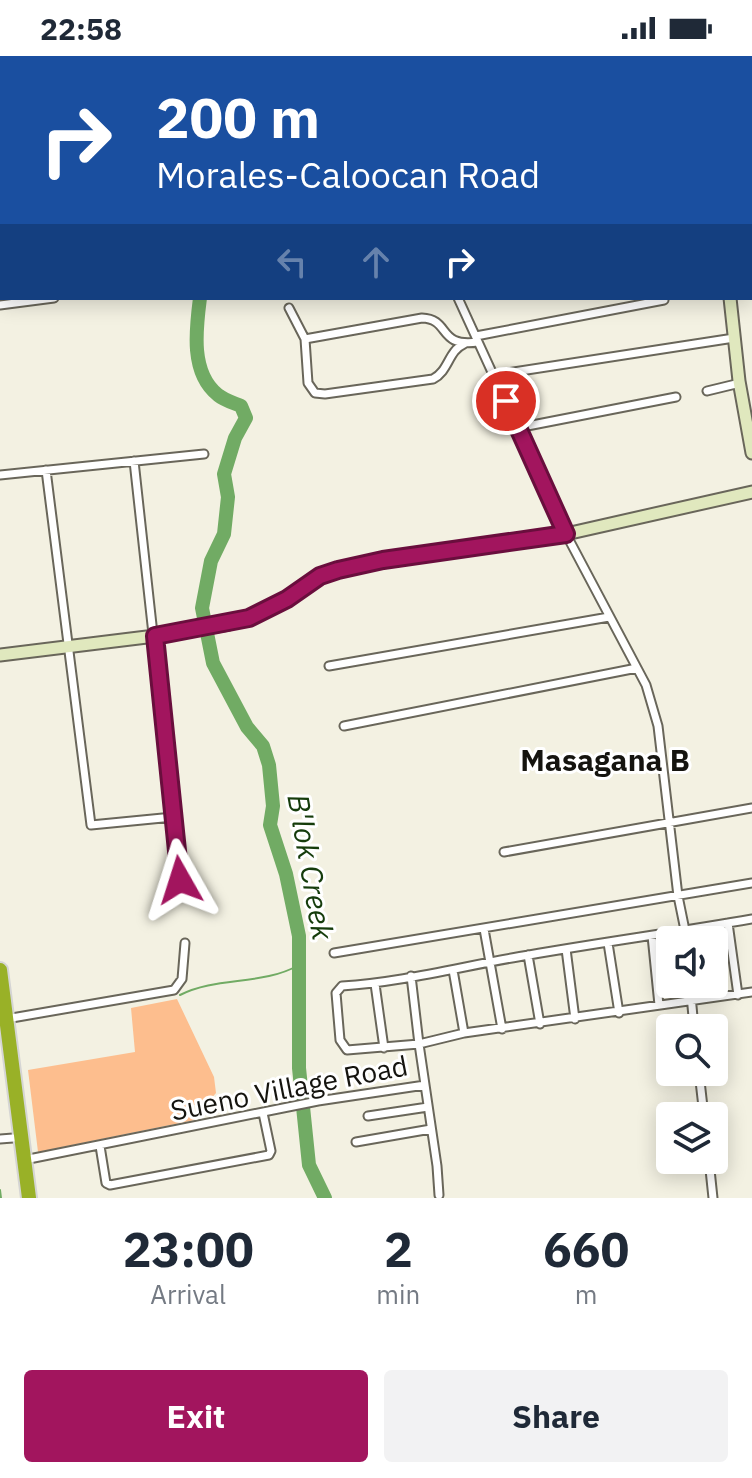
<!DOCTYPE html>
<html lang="en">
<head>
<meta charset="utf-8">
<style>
	:root { --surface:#fff; --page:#f2f2f3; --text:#1f2937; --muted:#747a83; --accent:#a2155e }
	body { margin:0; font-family:"IBM Plex Sans",sans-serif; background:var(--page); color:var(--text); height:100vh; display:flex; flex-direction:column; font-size:30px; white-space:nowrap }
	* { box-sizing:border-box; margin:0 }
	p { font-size:26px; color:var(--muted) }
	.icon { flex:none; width:44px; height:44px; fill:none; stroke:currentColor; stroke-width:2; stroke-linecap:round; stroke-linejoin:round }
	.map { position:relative; height:1142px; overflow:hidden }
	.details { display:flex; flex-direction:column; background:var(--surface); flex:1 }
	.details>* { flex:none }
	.banner { position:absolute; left:0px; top:0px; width:752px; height:244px; box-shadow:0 4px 20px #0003; background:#1a4fa0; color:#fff; overflow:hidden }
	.tools { position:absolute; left:656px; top:870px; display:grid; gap:16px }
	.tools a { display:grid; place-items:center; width:72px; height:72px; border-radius:8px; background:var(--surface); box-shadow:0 4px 20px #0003; font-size:40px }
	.pin { position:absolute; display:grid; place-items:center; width:68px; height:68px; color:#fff; margin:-34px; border:4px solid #fff; border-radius:50%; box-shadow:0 2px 8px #0007 }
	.me { position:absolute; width:88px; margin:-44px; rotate:354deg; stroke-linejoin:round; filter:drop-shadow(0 0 6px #0008) }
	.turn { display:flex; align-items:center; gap:28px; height:168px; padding:0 24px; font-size:36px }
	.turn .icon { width:104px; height:104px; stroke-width:2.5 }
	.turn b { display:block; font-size:56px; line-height:68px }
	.lanes { display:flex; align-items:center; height:76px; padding:0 24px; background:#0003; justify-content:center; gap:40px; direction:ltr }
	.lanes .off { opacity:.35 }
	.eta { display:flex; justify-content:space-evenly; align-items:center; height:136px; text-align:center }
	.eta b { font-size:48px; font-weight:800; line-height:56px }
	.button { display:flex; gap:16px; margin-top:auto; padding:16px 24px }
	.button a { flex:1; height:92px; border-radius:8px; background:var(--accent); color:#fff; font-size:32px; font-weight:800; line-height:92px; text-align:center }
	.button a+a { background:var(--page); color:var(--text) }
	.status { display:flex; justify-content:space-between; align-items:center; height:56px; padding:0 40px; background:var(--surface); direction:ltr }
	.status svg { height:22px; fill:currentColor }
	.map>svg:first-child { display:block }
	.green { fill:#fdbe8e }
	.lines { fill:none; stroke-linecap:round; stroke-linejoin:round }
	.stream { stroke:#71ab64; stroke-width:2 }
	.river { stroke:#71ab64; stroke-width:14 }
	.street-casing { stroke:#69665a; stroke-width:11 }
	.secondary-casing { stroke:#69665a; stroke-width:15 }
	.highway-casing { stroke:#d5d5d4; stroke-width:18 }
	.street { stroke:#fff; stroke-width:7 }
	.secondary { stroke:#e0e8be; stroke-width:11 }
	.highway { stroke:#99b127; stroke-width:14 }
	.route-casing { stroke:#690e3d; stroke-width:20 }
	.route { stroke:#a2155e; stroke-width:14 }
	.labels { text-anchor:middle; stroke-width:6; stroke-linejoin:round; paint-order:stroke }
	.street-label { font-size:28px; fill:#15140f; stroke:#fff }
	.neighbourhood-label { font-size:30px; font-weight:bold; fill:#15140f; stroke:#fff }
	.water-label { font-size:30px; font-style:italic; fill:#153c0b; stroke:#fff }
</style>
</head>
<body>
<div class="status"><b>22:58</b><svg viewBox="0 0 49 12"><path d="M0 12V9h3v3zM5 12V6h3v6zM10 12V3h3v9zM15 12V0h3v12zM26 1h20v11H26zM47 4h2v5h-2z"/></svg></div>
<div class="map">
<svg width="752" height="1142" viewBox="0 0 752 1142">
	<rect width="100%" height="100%" fill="#f3f1e2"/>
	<path class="green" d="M 177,943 L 214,1021 L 216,1037 L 209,1045 L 194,1049 L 195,1064 L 38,1096 L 28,1014 L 135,996 L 131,952 Z"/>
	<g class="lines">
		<path class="stream" d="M 180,939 C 217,920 262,930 299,909
			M 0,1134 L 1,1142"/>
		<path class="river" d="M 237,0 L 238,2
			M 200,242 C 196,273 190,317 218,339 C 224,344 234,347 241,350 L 246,362 L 235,382 L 224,418 L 228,441 L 224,478 L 211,505 L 202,552 L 213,607 L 247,671 L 263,690 L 269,709 L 273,750 L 270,769 L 286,818 L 299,880 L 299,1012 L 309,1109 L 325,1142"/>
		<defs>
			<path id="street" d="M 87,0 L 87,2
				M 173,0 L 173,2
				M 353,0 L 354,2
				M 266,2 L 281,0
				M 0,10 L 2,24
				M 0,34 L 2,34
				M 458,242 L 566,478 L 646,629 L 658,670 L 678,840 L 687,884
				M 0,249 L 54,242
				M 289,252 L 305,283 L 308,327 L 315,337 L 325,338 L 433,323 C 449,315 448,295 464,288
				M 476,280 L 664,244
				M 305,283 L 422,262 C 451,263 437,292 478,286
				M 494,319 L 734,282
				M 707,335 L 740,327
				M 517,372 L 676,341
				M 134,405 L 180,824
				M 46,414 L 91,769 L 173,761
				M 0,419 L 204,398
				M 329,610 L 609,561
				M 344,670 L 637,612
				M 504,796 L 752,752
				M 728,867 L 738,939
				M 484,873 L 502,973
				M 652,880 L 659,949
				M 608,887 L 619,957
				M 566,893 L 575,963
				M 334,897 L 752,827
				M 528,899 L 540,968
				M 453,914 L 464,977
				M 411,920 L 419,988 L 347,994 L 340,984 L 336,937 L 342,930 C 405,926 467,909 529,899 C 603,886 678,876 752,863
				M 375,928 L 384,992
				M 690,928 L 694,972
				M 6,963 L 174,934 L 182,923 L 185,887
				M 699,1016 L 704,1060
				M 368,1060 L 428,1051
				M 0,1083 L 13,1082
				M 356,1086 L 431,1073
				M 100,1090 L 106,1127 L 110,1129 L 269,1099 L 271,1095 L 263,1057
				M 24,1104 L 318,1045 L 425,1029
				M 709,1104 L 713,1142
				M 439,1139 L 437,1110 L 419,988 L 464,977 L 752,936"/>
			<path id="secondary" d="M 700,0 L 700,2
				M 730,242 L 739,325 L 752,397
				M 0,599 L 155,580 L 229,568 L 268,554 L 320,520 L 338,514 L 383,504 L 566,478 L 752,436"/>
			<path id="highway" d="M 0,914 L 29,1142"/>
		</defs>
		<use href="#street" class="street-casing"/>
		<use href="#secondary" class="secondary-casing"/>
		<use href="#highway" class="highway-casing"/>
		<use href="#street" class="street"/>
		<use href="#secondary" class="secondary"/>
		<use href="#highway" class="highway"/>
	</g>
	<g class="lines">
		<defs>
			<path id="route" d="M 180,824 L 155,580 L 249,562 L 287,543 L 320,520 L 338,514 L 383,504 L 566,478 L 506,345"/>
		</defs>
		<use href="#route" class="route-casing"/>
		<use href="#route" class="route"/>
	</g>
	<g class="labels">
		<g class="street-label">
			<text transform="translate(289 1032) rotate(-11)" y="10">Sueno Village Road</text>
		</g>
		<g class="neighbourhood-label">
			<text x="605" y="715">Masagana B</text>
		</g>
		<g class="water-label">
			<text transform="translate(310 811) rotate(80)" y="10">B'lok Creek</text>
		</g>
	</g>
</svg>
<div class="tools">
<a><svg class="icon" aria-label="sound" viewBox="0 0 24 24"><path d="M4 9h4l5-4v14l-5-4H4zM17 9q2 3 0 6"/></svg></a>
<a><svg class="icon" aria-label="search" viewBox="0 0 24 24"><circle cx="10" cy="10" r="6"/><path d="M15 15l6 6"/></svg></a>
<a><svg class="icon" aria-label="layers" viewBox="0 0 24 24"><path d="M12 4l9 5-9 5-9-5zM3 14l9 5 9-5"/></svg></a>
</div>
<div class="pin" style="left:506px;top:345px;background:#d93025"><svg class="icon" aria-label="arrive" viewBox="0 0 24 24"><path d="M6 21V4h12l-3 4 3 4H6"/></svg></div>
<svg class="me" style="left:180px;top:824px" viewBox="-20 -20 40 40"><path d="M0-17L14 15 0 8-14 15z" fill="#a2155e" stroke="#fff" stroke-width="4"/></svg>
<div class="banner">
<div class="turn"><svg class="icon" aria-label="right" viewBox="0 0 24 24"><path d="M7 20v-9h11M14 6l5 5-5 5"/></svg><div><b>200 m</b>Morales-Caloocan Road</div></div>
<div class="lanes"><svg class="icon off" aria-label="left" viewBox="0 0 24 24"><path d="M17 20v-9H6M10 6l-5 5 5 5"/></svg><svg class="icon off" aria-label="ahead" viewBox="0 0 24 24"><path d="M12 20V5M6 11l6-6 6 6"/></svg><svg class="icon" aria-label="right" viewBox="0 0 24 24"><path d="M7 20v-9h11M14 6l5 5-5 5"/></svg></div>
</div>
</div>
<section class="details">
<div class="eta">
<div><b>23:00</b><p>Arrival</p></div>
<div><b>2</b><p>min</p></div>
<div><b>660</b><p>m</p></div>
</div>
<div class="button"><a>Exit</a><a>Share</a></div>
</section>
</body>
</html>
